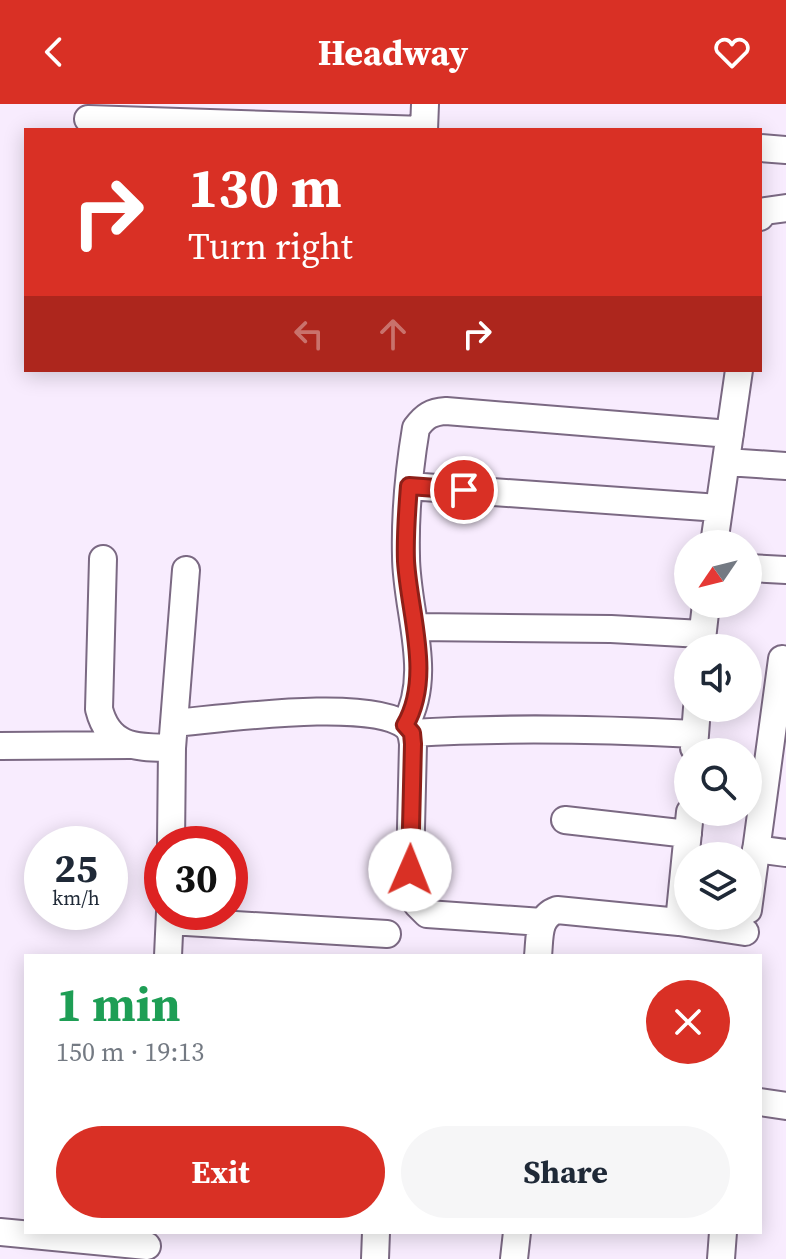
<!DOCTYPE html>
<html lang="en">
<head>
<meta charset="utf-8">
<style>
	:root { --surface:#fff; --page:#f6f6f7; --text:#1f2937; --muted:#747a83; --accent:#d93025 }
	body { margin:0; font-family:"Source Serif 4",serif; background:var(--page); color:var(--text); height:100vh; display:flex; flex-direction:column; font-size:30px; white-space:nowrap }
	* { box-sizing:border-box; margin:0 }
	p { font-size:26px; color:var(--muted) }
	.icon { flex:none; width:44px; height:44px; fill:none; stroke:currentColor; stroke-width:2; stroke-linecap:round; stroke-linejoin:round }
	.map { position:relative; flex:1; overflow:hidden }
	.panel { position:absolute; left:24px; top:850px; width:738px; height:280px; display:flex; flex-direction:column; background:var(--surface); border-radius:0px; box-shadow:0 4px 20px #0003 }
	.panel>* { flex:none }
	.banner { position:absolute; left:24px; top:24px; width:738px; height:244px; border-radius:0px; box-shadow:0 4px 20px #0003; background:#d93025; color:#fff; overflow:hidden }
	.needle { width:52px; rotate:235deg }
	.fabs { position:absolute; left:674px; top:426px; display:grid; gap:16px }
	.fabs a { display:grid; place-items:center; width:88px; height:88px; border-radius:50%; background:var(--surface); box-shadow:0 4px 20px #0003; font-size:40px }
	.speed { position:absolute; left:24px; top:722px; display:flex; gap:16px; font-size:40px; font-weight:700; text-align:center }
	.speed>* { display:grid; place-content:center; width:104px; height:104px; border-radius:50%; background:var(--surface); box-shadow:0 4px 20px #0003; line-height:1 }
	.speed small { font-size:20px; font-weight:400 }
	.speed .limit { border:12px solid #d22; background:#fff; color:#111 }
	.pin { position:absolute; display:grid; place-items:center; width:68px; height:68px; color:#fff; margin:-34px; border:4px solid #fff; border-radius:50%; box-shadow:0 2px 8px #0007 }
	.me { position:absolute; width:88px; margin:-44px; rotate:1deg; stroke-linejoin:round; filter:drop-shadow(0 0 6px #0008) }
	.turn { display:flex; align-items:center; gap:28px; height:168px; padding:0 32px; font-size:36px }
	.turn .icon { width:104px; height:104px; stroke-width:2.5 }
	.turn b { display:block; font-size:56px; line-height:68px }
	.lanes { display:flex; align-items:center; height:76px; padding:0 32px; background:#0003; justify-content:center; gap:40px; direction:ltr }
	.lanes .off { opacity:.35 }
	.round { display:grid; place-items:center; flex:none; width:84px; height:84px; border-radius:42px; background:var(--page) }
	.overview { display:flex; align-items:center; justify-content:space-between; height:136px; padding:0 32px }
	h1 { font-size:48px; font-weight:700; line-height:60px; color:#1e9e55 }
	.cta { display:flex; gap:16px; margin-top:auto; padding:16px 32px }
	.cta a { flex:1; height:92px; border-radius:48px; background:var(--accent); color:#fff; font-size:32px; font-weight:700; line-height:92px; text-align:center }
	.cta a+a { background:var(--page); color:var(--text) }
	header { display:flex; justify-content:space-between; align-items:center; height:104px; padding:0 32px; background:var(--accent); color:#fff; font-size:36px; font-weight:700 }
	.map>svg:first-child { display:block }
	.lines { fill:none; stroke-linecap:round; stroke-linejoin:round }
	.minor-casing { stroke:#7b6983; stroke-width:30 }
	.minor { stroke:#fff; stroke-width:26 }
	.route-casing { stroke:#8d1f18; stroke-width:20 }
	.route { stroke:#d93025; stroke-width:14 }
</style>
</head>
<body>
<header><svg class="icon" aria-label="back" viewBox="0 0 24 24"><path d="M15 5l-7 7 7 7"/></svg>Headway<svg class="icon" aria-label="heart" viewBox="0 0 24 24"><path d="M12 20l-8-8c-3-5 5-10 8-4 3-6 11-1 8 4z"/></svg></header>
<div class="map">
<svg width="786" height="1155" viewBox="0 0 786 1155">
	<rect width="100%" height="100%" fill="#f8ecfe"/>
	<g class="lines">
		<defs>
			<path id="minor" d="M 88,15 L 424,26
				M 424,26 L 425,0
				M 760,44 L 786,46
				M 760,113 L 765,107 L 786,104
				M 726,358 L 786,362
				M 409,382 L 719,404
				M 714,440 L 739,266
				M 103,455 L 99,605 C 109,645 138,643 172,644
				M 748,464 L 786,466
				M 416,523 L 611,525 L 702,530
				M 701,544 L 706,500
				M 174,619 C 221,615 374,593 407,623 C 412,628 412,633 413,640 L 410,766 L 417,800 L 427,810 L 542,818
				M 405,621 C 434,570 406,507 406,452 C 405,410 409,366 416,324 C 425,312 431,308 446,307 L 730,330
				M 412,629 C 509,623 598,625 695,630
				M 0,642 L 129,641
				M 694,644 L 697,604
				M 565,716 L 688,730
				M 171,740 L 172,644 L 186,466
				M 756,745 L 786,749
				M 748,806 L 782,555
				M 170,817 L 387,830
				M 679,818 L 690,708
				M 168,852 L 170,808
				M 538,852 C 540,834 537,813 557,806 L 679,818 L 745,828
				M 760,998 L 786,1002
				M 0,1128 L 147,1142
				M 375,1155 L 376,1128
				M 514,1155 L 517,1128
				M 721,1155 L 723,1128"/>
		</defs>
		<use href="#minor" class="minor-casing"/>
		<use href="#minor" class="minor"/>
	</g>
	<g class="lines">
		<defs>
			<path id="route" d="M 410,766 L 413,640 L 412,629 L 405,621 C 433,573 409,509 406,457 C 405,432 407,407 409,382 L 464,386"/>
		</defs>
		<use href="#route" class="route-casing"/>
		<use href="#route" class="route"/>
	</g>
</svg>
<div class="fabs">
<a><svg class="needle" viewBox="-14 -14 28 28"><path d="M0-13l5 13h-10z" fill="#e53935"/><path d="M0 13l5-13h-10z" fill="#747a83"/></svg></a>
<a><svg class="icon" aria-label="sound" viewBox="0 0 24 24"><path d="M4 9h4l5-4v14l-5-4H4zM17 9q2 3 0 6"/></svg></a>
<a><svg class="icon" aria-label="search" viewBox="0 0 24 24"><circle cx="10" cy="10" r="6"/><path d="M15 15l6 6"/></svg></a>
<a><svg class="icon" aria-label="layers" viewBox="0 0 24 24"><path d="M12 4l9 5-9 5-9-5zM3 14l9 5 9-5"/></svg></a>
</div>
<div class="speed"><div>25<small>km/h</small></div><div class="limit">30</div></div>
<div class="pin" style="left:464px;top:386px;background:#d93025"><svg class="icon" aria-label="arrive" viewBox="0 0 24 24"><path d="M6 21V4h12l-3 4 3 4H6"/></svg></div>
<svg class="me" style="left:410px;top:766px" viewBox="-20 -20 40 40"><circle r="19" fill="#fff"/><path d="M0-13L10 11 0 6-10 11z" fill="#d93025"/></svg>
<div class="banner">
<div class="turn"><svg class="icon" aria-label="right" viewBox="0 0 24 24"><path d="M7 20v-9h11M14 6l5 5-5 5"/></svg><div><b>130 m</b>Turn right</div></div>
<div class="lanes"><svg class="icon off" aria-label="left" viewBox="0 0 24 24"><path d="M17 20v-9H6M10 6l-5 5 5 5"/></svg><svg class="icon off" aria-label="ahead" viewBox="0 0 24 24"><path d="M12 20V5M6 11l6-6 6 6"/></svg><svg class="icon" aria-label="right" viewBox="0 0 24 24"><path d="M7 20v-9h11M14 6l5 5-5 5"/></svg></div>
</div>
<section class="panel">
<div class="overview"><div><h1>1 min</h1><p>150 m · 19:13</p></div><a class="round" style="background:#d93025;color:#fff"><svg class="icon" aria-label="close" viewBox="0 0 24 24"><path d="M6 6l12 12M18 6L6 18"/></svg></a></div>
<div class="cta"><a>Exit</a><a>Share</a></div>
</section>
</div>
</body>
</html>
